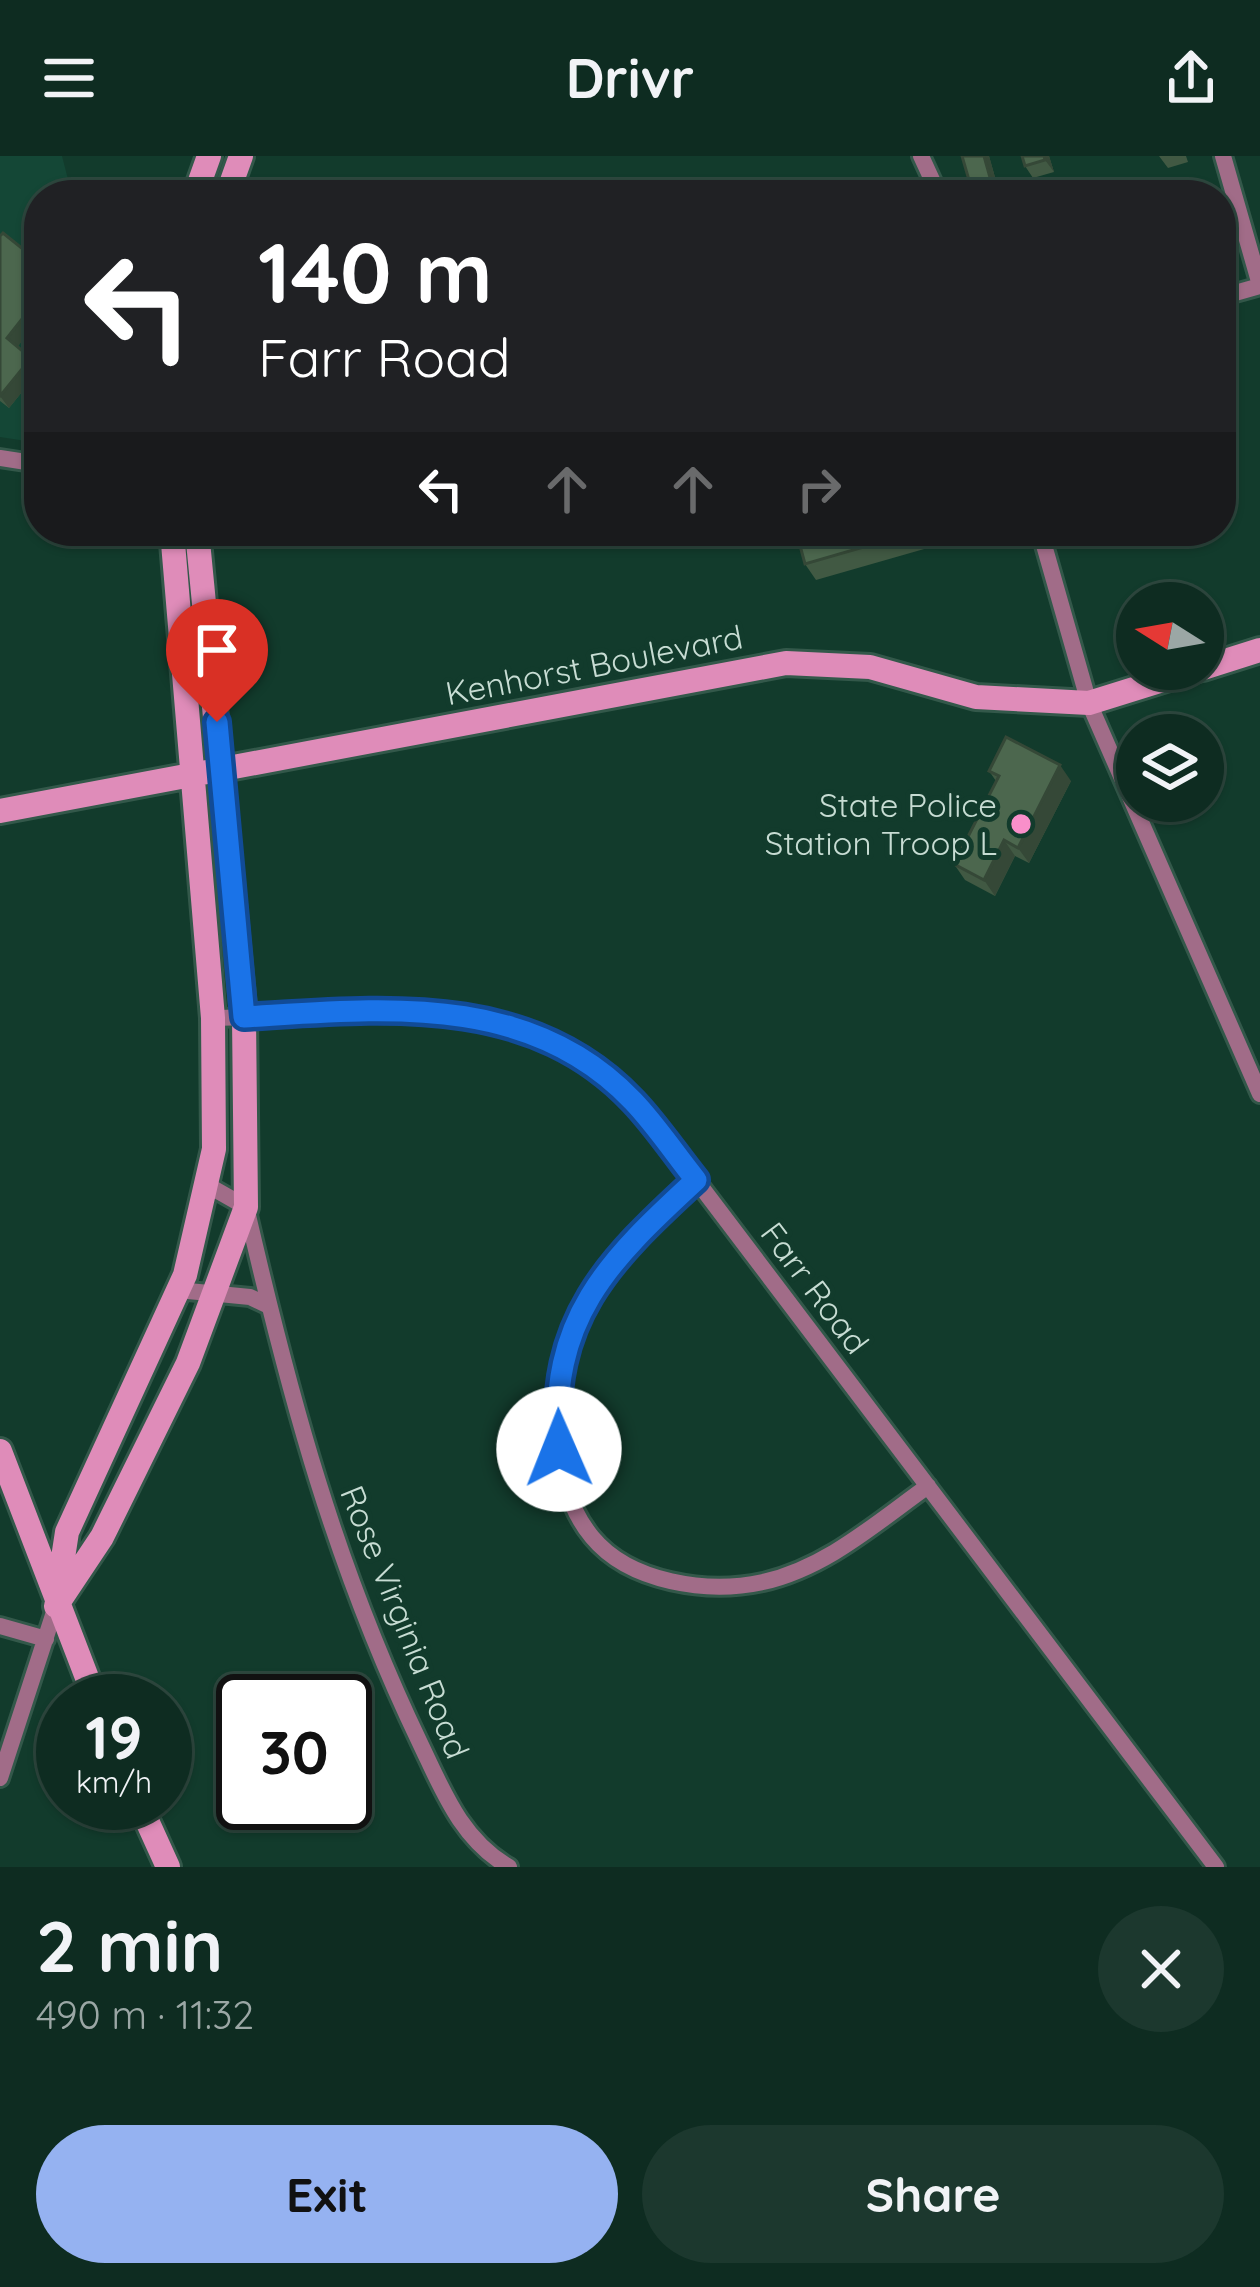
<!DOCTYPE html>
<html lang="en">
<head>
<meta charset="utf-8">
<style>
	:root { --surface:#0e2c21; --page:#1c382e; --text:#f1f3f6; --muted:#9ba7a5; --line:#2e483f; --accent:#95b2f1 }
	body { margin:0; font-family:Quicksand,sans-serif; background:var(--page); color:var(--text); height:100vh; display:flex; flex-direction:column; font-size:45px; white-space:nowrap }
	* { box-sizing:border-box; margin:0 }
	p { font-size:39px; color:var(--muted) }
	.icon { flex:none; width:66px; height:66px; fill:none; stroke:currentColor; stroke-width:2; stroke-linecap:round; stroke-linejoin:round }
	.map { position:relative; height:1711px; overflow:hidden }
	.drawer { display:flex; flex-direction:column; background:var(--surface); flex:1 }
	.drawer>* { flex:none }
	.top-card { position:absolute; left:24px; top:24px; width:1212px; height:366px; border-radius:48px; box-shadow:0 3px 9px #0004,0 0 0 3px var(--line); background:#202124; color:#fff; overflow:hidden }
	.needle { width:78px; rotate:281deg }
	.buttons { position:absolute; left:1116px; top:426px; display:grid; gap:24px }
	.buttons a { display:grid; place-items:center; width:108px; height:108px; border-radius:50%; background:var(--surface); box-shadow:0 3px 9px #0004,0 0 0 3px var(--line); font-size:60px }
	.speed { position:absolute; left:36px; top:1518px; display:flex; gap:24px; font-size:60px; font-weight:700; text-align:center }
	.speed>* { display:grid; place-content:center; width:156px; height:156px; border-radius:50%; background:var(--surface); box-shadow:0 3px 9px #0004,0 0 0 3px var(--line); line-height:1 }
	.speed small { font-size:30px; font-weight:400 }
	.speed .limit { border:6px solid #111; border-radius:18px; background:#fff; color:#111 }
	.pin { position:absolute; display:grid; place-items:center; width:102px; height:102px; color:#fff; margin:-123px -51px; border-radius:50% 50% 50% 0; rotate:-45deg; box-shadow:0 0 12px #0007 }
	.pin .icon { rotate:45deg }
	.me { position:absolute; width:132px; margin:-66px; rotate:359deg; stroke-linejoin:round; filter:drop-shadow(0 0 9px #0008) }
	.turn { display:flex; align-items:center; gap:42px; height:252px; padding:0 36px; font-size:54px }
	.turn .icon { width:156px; height:156px; stroke-width:2.5 }
	.turn b { display:block; font-size:84px; line-height:102px }
	.lanes { display:flex; align-items:center; height:114px; padding:0 36px; background:#0003; justify-content:center; gap:60px; direction:ltr }
	.lanes .off { opacity:.35 }
	.round { display:grid; place-items:center; flex:none; width:126px; height:126px; border-radius:63px; background:var(--page) }
	.summary { display:flex; align-items:center; justify-content:space-between; height:204px; padding:0 36px }
	h1 { font-size:72px; font-weight:800; line-height:90px }
	.cta { display:flex; gap:24px; margin-top:auto; padding:24px 36px }
	.cta a { flex:1; height:138px; border-radius:72px; background:var(--accent); color:#111; font-size:48px; font-weight:800; line-height:138px; text-align:center }
	.cta a+a { background:var(--page); color:var(--text) }
	header { display:flex; justify-content:space-between; align-items:center; height:156px; padding:0 36px; background:var(--surface); font-size:54px; font-weight:800 }
	.map>svg:first-child { display:block }
	.built { fill:#144736 }
	.lines { fill:none; stroke-linecap:round; stroke-linejoin:round }
	.street-casing { stroke:#33584a; stroke-width:22 }
	.secondary-casing { stroke:#33584a; stroke-width:30 }
	.street { stroke:#a16c88; stroke-width:16 }
	.secondary { stroke:#df8cb9; stroke-width:24 }
	.wall { fill:#415943 }
	.shaded-wall { fill:#354837 }
	.building { fill:#4c674e; stroke:#354837; stroke-width:3 }
	.route-casing { stroke:#114b97; stroke-width:30 }
	.route { stroke:#1a73e8; stroke-width:21 }
	.poi-dot { fill:#f98fca; stroke:#123b2c; stroke-width:4.5 }
	.labels { text-anchor:middle; stroke-width:10; stroke-linejoin:round; paint-order:stroke }
	.street-label { font-size:33px; fill:#c7dcd3; stroke:#123b2c }
	.poi-label { font-size:33px; fill:#c7dcd3; stroke:#123b2c; text-anchor:end }
</style>
</head>
<body>
<header><svg class="icon" aria-label="menu" viewBox="0 0 24 24"><path d="M4 6h16M4 12h16M4 18h16"/></svg>Drivr<svg class="icon" aria-label="share" viewBox="0 0 24 24"><path d="M12 15V3M7 8l5-5 5 5M5 13v7h14v-7"/></svg></header>
<div class="map">
<svg width="1260" height="1711" viewBox="0 0 1260 1711">
	<rect width="100%" height="100%" fill="#123b2c"/>
	<path class="built" d="M 0,0 L 62,0 L 72,39 L 39,39 L 39,287 L 0,281 Z"/>
	<g class="lines">
		<defs>
			<path id="street" d="M 921,0 L 939,39
				M 1223,0 L 1260,129
				M 1221,141 L 1260,130
				M 0,302 L 39,308
				M 1040,375 L 1089,547 L 1260,938
				M 213,862 C 359,859 518,826 632,944 C 655,968 675,997 696,1024 L 1216,1711
				M 696,1024 C 653,1063 606,1099 581,1153 C 551,1217 544,1323 592,1381 C 630,1427 708,1438 763,1426 C 826,1412 876,1367 928,1330
				M 209,1030 L 246,1051 C 290,1242 335,1410 420,1587 C 443,1635 461,1683 509,1711
				M 178,1134 L 250,1141 L 269,1150
				M 0,1470 L 46,1483
				M 0,1622 L 56,1450"/>
			<path id="secondary" d="M 195,39 L 209,0
				M 227,39 L 241,0
				M 1203,512 L 1260,494
				M 0,655 L 786,507 L 870,511 L 976,541 L 1089,547 L 1198,513
				M 0,1295 L 96,1545
				M 57,1441 L 67,1376 L 185,1119 L 214,993 L 213,862 L 172,375
				M 56,1450 L 102,1381 L 188,1207 L 246,1051 L 244,861 L 197,375
				M 139,1647 L 168,1711"/>
		</defs>
		<use href="#street" class="street-casing"/>
		<use href="#secondary" class="secondary-casing"/>
		<use href="#street" class="street"/>
		<use href="#secondary" class="secondary"/>
	</g>
	<path class="wall" d="M 989,0 L 1000,39 L 973,39 Z
		M 1049,0 L 1054,16 L 1033,22 L 1025,10 Z
		M 1159,0 L 1186,0 L 1188,6 L 1168,12 Z
		M 0,80 L 39,106 L 39,174 L 34,170 L 18,190 L 31,202 L 39,215 L 9,252 L 0,245 Z
		M 796,375 L 964,375 L 966,381 L 816,424 L 805,408 Z
		M 989,615 L 1071,625 L 1029,707 L 1015,700 L 995,740 L 965,724 L 954,708 L 996,625 Z"/>
	<path class="shaded-wall" d="M 984,0 L 989,0 L 1000,39 L 998,39 L 993,32 Z
		M 1044,0 L 1049,0 L 1054,16 L 1045,4 Z
		M 26,158 L 34,170 L 15,194 L 7,182 Z
		M 31,202 L 39,215 L 9,252 L 0,240 Z
		M 1060,609 L 1071,625 L 1029,707 L 1018,692 Z
		M 1004,684 L 1015,700 L 995,740 L 984,724 Z"/>
	<path class="building" d="M 962,0 L 984,0 L 993,32 L 973,38 Z
		M 1022,0 L 1044,0 L 1045,4 L 1025,10 Z
		M 3,77 L 39,106 L 39,169 L 26,158 L 7,182 L 31,202 L 0,240 L 0,80 Z
		M 796,375 L 919,375 L 805,408 Z
		M 1006,581 L 1060,609 L 1018,692 L 1004,684 L 984,724 L 954,708 L 999,620 L 989,615 Z"/>
	<g class="lines">
		<defs>
			<path id="route" d="M 217,566 L 244,861 C 380,853 529,835 633,945 C 656,969 675,998 696,1024 C 608,1105 548,1163 559,1293"/>
		</defs>
		<use href="#route" class="route-casing"/>
		<use href="#route" class="route"/>
	</g>
	<circle class="poi-dot" cx="1021" cy="668" r="12"/>
	<g class="labels">
		<g class="street-label">
			<text transform="translate(594 509) rotate(-11)" y="12">Kenhorst Boulevard</text>
			<text transform="translate(815 1132) rotate(53)" y="12">Farr Road</text>
			<text transform="translate(405 1466) rotate(68)" y="12">Rose Virginia Road</text>
		</g>
		<g class="poi-label">
			<text x="997" y="661">State Police<tspan x="997" dy="38">Station Troop L</tspan></text>
		</g>
	</g>
</svg>
<div class="buttons">
<a><svg class="needle" viewBox="-14 -14 28 28"><path d="M0-13l5 13h-10z" fill="#e53935"/><path d="M0 13l5-13h-10z" fill="#9ba7a5"/></svg></a>
<a><svg class="icon" aria-label="layers" viewBox="0 0 24 24"><path d="M12 4l9 5-9 5-9-5zM3 14l9 5 9-5"/></svg></a>
</div>
<div class="speed"><div>19<small>km/h</small></div><div class="limit">30</div></div>
<div class="pin" style="left:217px;top:566px;background:#d93025"><svg class="icon" aria-label="arrive" viewBox="0 0 24 24"><path d="M6 21V4h12l-3 4 3 4H6"/></svg></div>
<svg class="me" style="left:559px;top:1293px" viewBox="-20 -20 40 40"><circle r="19" fill="#fff"/><path d="M0-13L10 11 0 6-10 11z" fill="#1a73e8"/></svg>
<div class="top-card">
<div class="turn"><svg class="icon" aria-label="left" viewBox="0 0 24 24"><path d="M17 20v-9H6M10 6l-5 5 5 5"/></svg><div><b>140 m</b>Farr Road</div></div>
<div class="lanes"><svg class="icon" aria-label="left" viewBox="0 0 24 24"><path d="M17 20v-9H6M10 6l-5 5 5 5"/></svg><svg class="icon off" aria-label="ahead" viewBox="0 0 24 24"><path d="M12 20V5M6 11l6-6 6 6"/></svg><svg class="icon off" aria-label="ahead" viewBox="0 0 24 24"><path d="M12 20V5M6 11l6-6 6 6"/></svg><svg class="icon off" aria-label="right" viewBox="0 0 24 24"><path d="M7 20v-9h11M14 6l5 5-5 5"/></svg></div>
</div>
</div>
<section class="drawer">
<div class="summary"><div><h1>2 min</h1><p>490 m · 11:32</p></div><a class="round"><svg class="icon" aria-label="close" viewBox="0 0 24 24"><path d="M6 6l12 12M18 6L6 18"/></svg></a></div>
<div class="cta"><a>Exit</a><a>Share</a></div>
</section>
</body>
</html>
